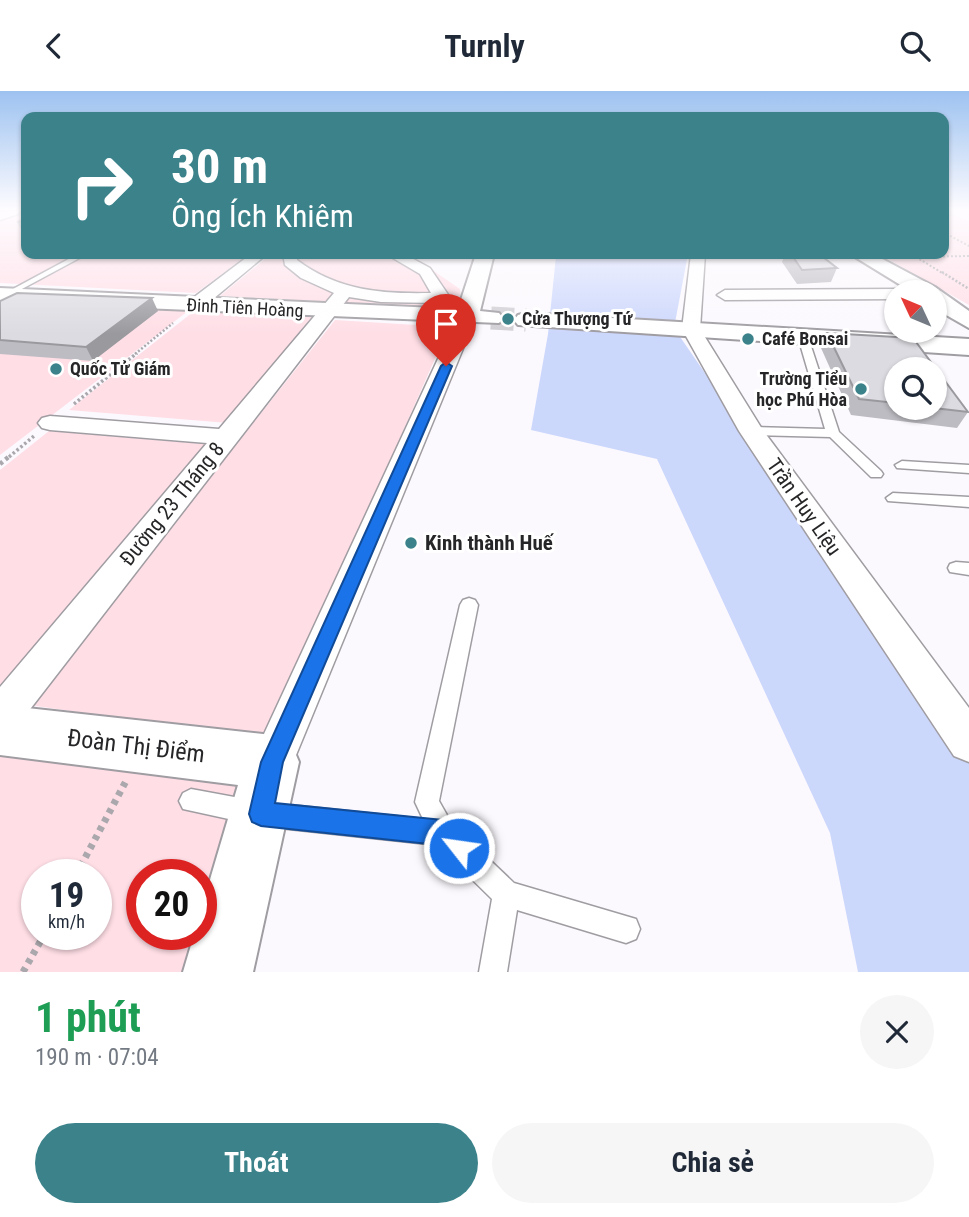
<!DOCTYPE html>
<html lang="vi">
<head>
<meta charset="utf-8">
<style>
	:root { --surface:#fff; --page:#f6f6f7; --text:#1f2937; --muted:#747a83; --accent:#3b828a }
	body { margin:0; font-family:"Roboto Condensed",sans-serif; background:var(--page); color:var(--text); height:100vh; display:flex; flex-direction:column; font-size:26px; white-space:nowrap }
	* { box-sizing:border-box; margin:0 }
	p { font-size:23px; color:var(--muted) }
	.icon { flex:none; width:38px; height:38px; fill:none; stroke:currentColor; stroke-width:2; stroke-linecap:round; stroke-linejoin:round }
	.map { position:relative; height:881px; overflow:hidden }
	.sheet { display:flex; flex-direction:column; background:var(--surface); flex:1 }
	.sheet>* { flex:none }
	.hud { position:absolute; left:21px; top:21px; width:928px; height:147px; border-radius:14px; box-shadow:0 2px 5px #0004; background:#3b828a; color:#fff; overflow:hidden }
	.needle { width:46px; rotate:314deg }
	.tools { position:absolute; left:884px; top:189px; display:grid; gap:14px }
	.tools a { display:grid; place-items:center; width:63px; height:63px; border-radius:50%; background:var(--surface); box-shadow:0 2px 5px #0004; font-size:35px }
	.speed { position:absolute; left:21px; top:768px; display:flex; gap:14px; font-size:35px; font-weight:700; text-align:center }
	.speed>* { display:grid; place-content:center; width:91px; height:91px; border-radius:50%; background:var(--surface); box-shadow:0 2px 5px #0004; line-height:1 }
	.speed small { font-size:18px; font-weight:400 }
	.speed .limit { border:10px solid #d22; background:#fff; color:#111 }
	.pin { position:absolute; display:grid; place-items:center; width:60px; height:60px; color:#fff; margin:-72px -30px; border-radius:50% 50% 50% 0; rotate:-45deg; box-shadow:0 0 7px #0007 }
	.pin .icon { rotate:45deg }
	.me { position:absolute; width:77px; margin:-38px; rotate:300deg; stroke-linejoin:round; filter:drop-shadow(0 0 5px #0008) }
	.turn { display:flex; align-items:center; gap:24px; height:147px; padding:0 35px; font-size:32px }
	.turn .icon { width:91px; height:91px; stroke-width:2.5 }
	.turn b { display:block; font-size:49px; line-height:60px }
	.round { display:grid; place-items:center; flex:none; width:74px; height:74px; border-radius:37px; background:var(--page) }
	.headline { display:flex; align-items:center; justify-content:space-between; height:119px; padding:0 35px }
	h1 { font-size:42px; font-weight:700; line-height:52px; color:#1e9e55 }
	.action { display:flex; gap:14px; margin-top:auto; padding:14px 35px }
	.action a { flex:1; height:80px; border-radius:42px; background:var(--accent); color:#fff; font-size:28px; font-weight:700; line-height:80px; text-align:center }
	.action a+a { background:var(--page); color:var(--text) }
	header { display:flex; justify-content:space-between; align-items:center; height:91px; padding:0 35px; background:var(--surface); font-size:32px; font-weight:700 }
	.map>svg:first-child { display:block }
	.green { fill:#ffdee6; fill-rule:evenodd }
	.water { fill:#ccd7fc }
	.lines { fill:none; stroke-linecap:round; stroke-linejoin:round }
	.secondary-tunnel { stroke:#d1cfd3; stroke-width:23; stroke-dasharray:23 11; stroke-linecap:butt }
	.lane-casing { stroke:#a09da2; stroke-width:3 }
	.street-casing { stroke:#a09da2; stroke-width:3 }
	.secondary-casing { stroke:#a09da2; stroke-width:4 }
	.path-far4 { stroke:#aaa8ac; stroke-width:2; stroke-dasharray:2 2; stroke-linecap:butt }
	.path-far3 { stroke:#aaa8ac; stroke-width:2.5; stroke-dasharray:2 2; stroke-linecap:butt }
	.path-far2 { stroke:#aaa8ac; stroke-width:3.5; stroke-dasharray:2.5 2.5; stroke-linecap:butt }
	.path-far1 { stroke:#aaa8ac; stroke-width:4.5; stroke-dasharray:3.5 3.5; stroke-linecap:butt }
	.path { stroke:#aaa8ac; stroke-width:7; stroke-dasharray:5 5; stroke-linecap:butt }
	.lane { fill:#fff; fill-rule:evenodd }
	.street { fill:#fff; fill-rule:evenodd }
	.secondary { fill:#fff; fill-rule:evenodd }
	.wall { fill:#bdbcc2; fill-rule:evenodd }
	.shaded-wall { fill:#9a999e }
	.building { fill:#dcdbe1; stroke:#9a999e; stroke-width:2 }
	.route { fill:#1a73e8; stroke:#114b97; stroke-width:2 }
	.poi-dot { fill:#3b828a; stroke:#fff; stroke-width:2.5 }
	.labels { text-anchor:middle; stroke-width:6; stroke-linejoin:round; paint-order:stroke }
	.far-street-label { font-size:18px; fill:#262527; stroke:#fff }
	.far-poi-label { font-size:18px; font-weight:bold; fill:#262527; stroke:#fff; text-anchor:start }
	.street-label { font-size:21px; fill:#262527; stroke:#fff }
	.poi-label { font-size:21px; font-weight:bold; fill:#262527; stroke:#fff; text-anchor:start }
	.near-street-label { font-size:24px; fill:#262527; stroke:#fff }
</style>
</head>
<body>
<header><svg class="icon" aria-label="back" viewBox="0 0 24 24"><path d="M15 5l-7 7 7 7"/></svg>Turnly<svg class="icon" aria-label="search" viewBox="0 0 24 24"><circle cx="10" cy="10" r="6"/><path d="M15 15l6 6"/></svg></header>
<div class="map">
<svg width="969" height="881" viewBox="0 0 969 881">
	<rect width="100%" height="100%" fill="#fcf9fe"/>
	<path class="green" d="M 26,120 L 26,163 L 249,163 L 196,202 L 0,192 L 0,129 Z
		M 943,120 L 969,130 L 969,214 L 879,163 L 943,163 Z
		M 271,163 L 392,163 L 431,178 L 460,198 L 461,211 L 447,217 L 220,205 Z
		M 0,216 L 192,217 L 0,364 Z
		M 198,217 L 320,224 L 228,332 L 69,319 Z
		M 335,229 L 449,236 L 267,648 L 29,614 Z
		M 49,340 L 215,354 L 0,597 L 0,379 Z
		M 0,656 L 252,694 L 199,881 L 0,881 ZM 37,784 L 96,784 L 96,844 L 37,844 ZM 142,784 L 201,784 L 201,844 L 142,844 Z"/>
	<path class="water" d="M 688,163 L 674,237 L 969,666 L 969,881 L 858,881 L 830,742 L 657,368 L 531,339 L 548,243 L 556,165 Z"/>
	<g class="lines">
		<path class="secondary-tunnel" d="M 491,227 L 526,229"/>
		<defs>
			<path id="lane" d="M 78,163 L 87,163 L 7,206 L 0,205 Z
				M 799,244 L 808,246 L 839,341 L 881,380 L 883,383 L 881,386 L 871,386 L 830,346 L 751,344 L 745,340 L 751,336 L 825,338 L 798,246 Z
				M 902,370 L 969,374 L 969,382 L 897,377 L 895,374 Z
				M 893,402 L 969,406 L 969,416 L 888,410 L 886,407 Z
				M 956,471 L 969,472 L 969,484 L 950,481 L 948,477 L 950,473 Z
				M 469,507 L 475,509 L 478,514 L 439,710 L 452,733 L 514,792 L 636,828 L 640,838 L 636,848 L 626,852 L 517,819 L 507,881 L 479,881 L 492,808 L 437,754 L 261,735 L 183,718 L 179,710 L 183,702 L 191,698 L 261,711 L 423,728 L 415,711 L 460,514 L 463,509 Z"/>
			<path id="street" d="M 20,120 L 18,123 L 0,129 L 0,121 Z
				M 251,163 L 267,163 L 201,218 L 189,218 L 186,214 L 189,210 Z
				M 283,163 L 297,163 L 297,169 C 338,200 382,203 431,202 L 420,183 L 386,163 L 404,163 L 430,177 L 449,205 L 476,226 L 287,686 L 272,692 L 257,686 L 251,671 L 457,227 L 437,212 L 381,211 L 349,206 L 14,639 L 0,645 L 0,596 L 207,352 L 50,339 L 42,337 L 38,332 L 42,327 L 50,325 L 219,338 L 334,202 L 301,187 L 285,174 Z
				M 691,163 L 705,163 L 700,238 L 762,338 L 969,617 L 969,671 L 954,665 L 739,340 L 682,238 Z
				M 896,198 L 903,201 L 896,201 L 896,208 L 725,209 L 717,204 L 725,199 Z"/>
			<path id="secondary" d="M 476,163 L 494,163 L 480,220 L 499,222 L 503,227 L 499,232 L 0,211 L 0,197 L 458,218 Z
				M 850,163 L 873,163 L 935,196 L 969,220 L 969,237 L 934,217 L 934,201 L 912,201 Z
				M 526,222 L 969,248 L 969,264 L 518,234 L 514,229 L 518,224 Z
				M 0,614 L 272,644 L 291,652 L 299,671 L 253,881 L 183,881 L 194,844 L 201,844 L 201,819 L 238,694 L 0,664 Z"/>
		</defs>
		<use href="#lane" class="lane-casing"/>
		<use href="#street" class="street-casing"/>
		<use href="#secondary" class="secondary-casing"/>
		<path class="path-far4" d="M 943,141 L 969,155
			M 907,166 L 969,165
			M 916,166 L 944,183"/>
		<path class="path-far3" d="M 942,181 L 969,198
			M 135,263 L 173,232"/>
		<path class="path-far2" d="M 74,313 L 137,262
			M 9,366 L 34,345"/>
		<path class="path-far1" d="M 0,373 L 11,364"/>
		<path class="path" d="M 76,784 L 126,690
			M 23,881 L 44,844"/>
		<use href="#lane" class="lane"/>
		<use href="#street" class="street"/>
		<use href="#secondary" class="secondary"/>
	</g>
	<path class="wall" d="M 26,128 L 26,140 L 22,140 L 17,131 Z
		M 785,163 L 819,163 L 837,177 L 831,191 L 797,193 L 782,171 Z
		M 0,210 L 158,220 L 93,270 L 0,263 Z
		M 827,242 L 913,247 L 968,321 L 957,337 L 851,324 L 821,257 ZM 896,278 L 934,278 L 934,317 L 896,317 Z"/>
	<path class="shaded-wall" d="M 152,207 L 158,220 L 93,270 L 86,256 Z"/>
	<path class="building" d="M 26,128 L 26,131 L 17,131 Z
		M 791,163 L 819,163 L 837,177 L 802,179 Z
		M 17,202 L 152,207 L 86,256 L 0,249 L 0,210 Z
		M 827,242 L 913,247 L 968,321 L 934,317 L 934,278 L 896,278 L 896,312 L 859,308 Z"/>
	<linearGradient id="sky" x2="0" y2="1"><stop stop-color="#9dc2f0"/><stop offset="0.49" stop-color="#fefcff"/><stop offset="1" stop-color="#fefcff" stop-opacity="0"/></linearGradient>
	<rect width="969" height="243" fill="url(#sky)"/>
	<path class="route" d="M 446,271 L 452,275 L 283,671 L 275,712 L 443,729 C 456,735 466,744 472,757 L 468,766 L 459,770 L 450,766 L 438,754 L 261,735 L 252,731 L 249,723 L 261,671 L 441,275 Z"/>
	<g class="poi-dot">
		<circle cx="508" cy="228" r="7"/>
		<circle cx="748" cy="248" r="7"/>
		<circle cx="56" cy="278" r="7"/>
		<circle cx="861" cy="298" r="7"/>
		<circle cx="411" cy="452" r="7"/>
	</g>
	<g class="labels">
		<g class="far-street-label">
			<text transform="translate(245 217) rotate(3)" y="6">Đinh Tiên Hoàng</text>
		</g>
		<g class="far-poi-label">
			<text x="522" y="234">Cửa Thượng Tứ</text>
			<text x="762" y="254">Café Bonsai</text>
			<text x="70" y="284">Quốc Tử Giám</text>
			<text x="847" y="294" text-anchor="end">Trường Tiểu<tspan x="847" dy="21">học Phú Hòa</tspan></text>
		</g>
		<g class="street-label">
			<text transform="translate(172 413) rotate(-51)" y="7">Đường 23 Tháng 8</text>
			<text transform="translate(804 416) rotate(55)" y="7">Trần Huy Liệu</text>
		</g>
		<g class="poi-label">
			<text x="425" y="459">Kinh thành Huế</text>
		</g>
		<g class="near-street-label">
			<text transform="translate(136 655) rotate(7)" y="8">Đoàn Thị Điểm</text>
		</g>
	</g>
</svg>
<div class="tools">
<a><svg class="needle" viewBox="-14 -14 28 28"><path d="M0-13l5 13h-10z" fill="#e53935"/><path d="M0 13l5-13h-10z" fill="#747a83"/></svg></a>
<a><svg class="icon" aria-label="search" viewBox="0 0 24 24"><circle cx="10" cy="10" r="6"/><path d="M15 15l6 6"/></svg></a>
</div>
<div class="speed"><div>19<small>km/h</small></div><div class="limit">20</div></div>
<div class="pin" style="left:446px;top:275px;background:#d93025"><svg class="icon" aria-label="arrive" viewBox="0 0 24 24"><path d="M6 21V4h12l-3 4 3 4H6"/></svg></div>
<svg class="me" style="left:459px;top:757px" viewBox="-20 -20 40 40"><circle r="17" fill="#1a73e8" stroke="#fff" stroke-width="3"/><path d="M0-11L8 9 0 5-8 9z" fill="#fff"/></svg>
<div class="hud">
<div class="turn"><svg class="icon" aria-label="right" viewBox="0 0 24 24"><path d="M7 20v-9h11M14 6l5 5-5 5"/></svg><div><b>30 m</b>Ông Ích Khiêm</div></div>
</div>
</div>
<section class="sheet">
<div class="headline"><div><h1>1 phút</h1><p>190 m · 07:04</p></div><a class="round"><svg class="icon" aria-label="close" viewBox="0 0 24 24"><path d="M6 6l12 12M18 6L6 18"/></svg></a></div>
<div class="action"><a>Thoát</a><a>Chia sẻ</a></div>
</section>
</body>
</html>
